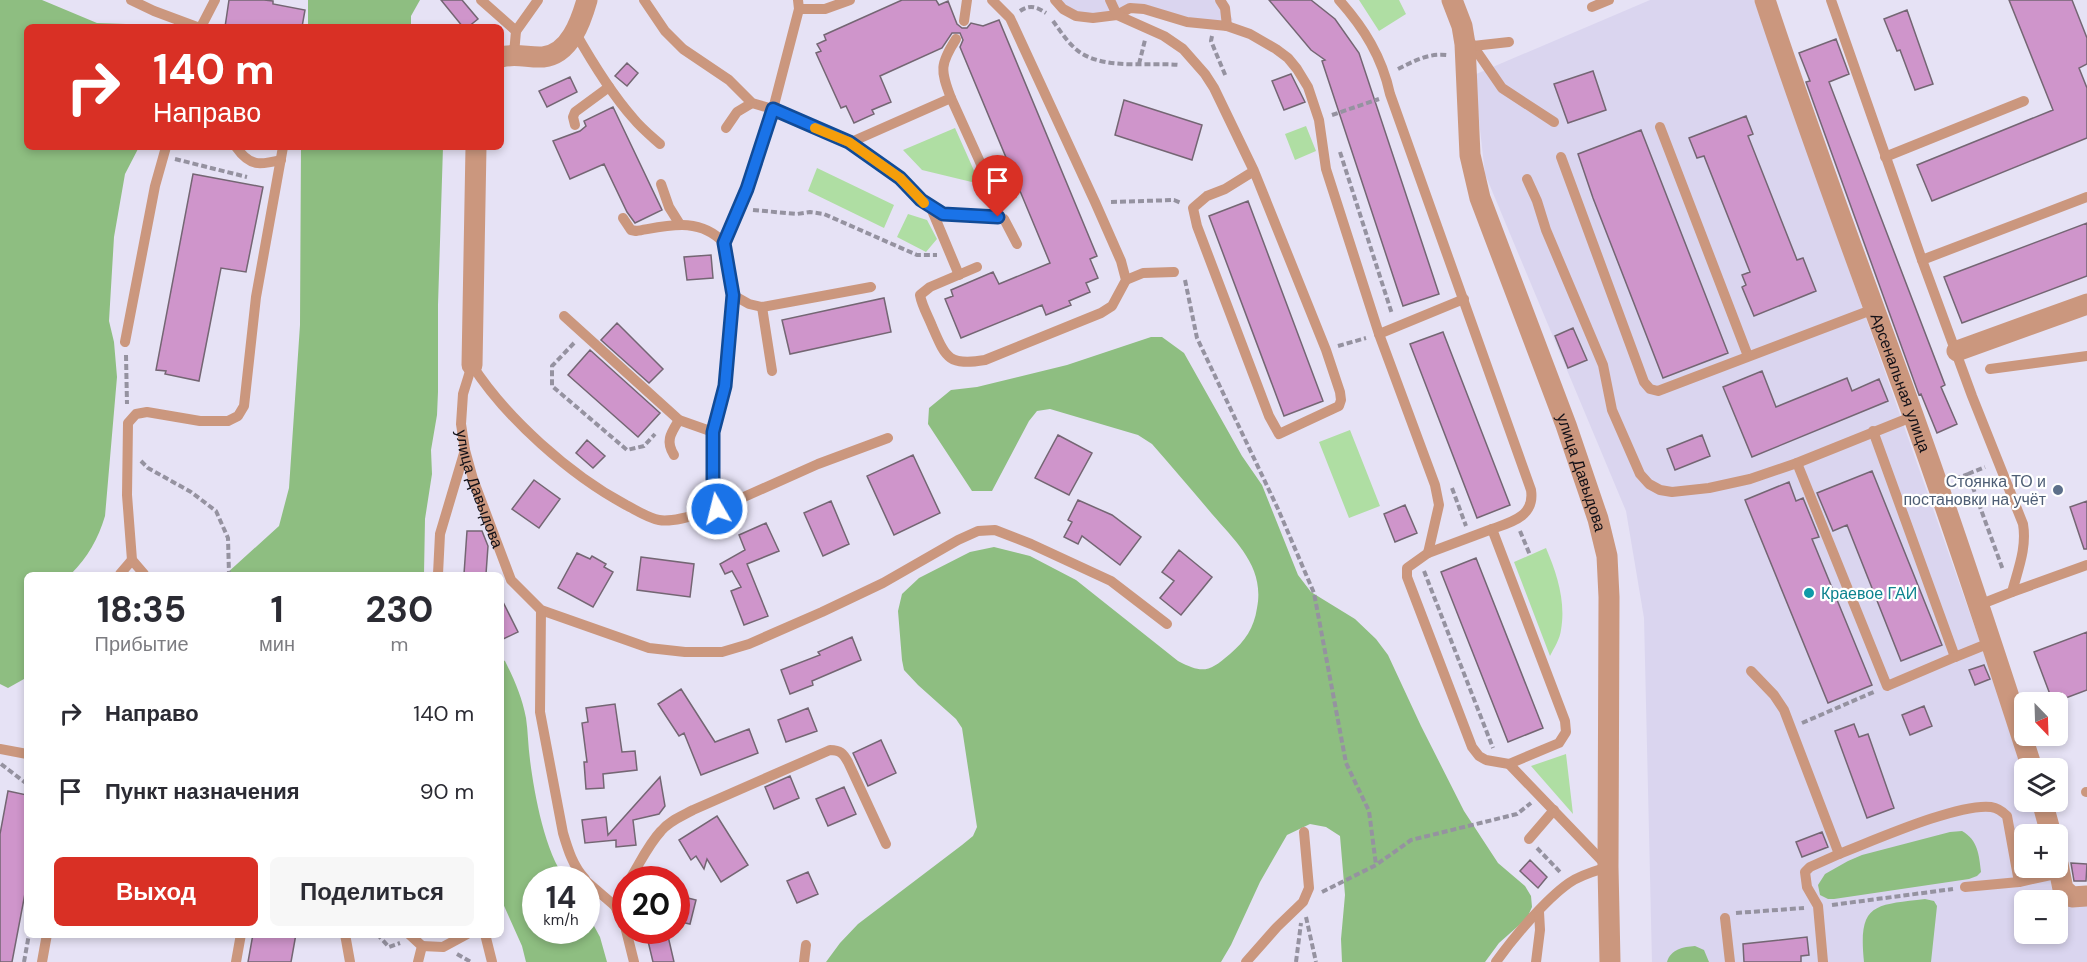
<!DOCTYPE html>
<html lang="ru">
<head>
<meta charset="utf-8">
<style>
	:root { --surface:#fff; --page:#f7f7f7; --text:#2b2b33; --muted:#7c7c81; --accent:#d93025 }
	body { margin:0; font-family:"DM Sans",sans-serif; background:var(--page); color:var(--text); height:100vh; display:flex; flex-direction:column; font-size:22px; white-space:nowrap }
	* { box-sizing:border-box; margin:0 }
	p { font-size:20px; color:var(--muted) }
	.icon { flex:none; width:33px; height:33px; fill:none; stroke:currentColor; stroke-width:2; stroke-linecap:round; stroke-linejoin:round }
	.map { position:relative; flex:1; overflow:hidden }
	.side { position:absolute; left:24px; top:572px; width:480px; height:366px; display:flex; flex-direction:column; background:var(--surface); border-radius:9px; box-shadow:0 3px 9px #0003 }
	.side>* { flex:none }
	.banner { position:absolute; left:24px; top:24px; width:480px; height:126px; border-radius:9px; box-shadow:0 3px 9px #0003; background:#d93025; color:#fff; overflow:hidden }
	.needle { width:39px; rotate:157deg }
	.controls { position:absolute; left:2014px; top:692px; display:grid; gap:12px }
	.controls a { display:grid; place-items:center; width:54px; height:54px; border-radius:9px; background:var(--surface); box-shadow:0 3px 9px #0003; font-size:30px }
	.speed { position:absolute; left:522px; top:866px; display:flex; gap:12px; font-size:30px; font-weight:700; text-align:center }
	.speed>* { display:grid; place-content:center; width:78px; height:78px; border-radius:50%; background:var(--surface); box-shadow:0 3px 9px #0003; line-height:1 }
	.speed small { font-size:15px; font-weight:400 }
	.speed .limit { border:9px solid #d22; background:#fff; color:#111 }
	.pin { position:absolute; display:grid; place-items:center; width:51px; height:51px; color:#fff; margin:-62px -26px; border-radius:50% 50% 50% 0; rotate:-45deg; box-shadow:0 0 6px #0007 }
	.pin .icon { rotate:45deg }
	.me { position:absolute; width:66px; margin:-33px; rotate:352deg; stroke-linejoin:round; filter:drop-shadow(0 0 4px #0008) }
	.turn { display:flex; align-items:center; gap:21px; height:126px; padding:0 30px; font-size:27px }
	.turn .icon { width:78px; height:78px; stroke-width:2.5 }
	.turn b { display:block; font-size:42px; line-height:51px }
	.eta { display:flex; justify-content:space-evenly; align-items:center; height:102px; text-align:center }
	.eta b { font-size:36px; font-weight:700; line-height:42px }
	.cta { display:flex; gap:12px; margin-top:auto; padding:12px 30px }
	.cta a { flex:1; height:69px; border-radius:9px; background:var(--accent); color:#fff; font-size:24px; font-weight:700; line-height:69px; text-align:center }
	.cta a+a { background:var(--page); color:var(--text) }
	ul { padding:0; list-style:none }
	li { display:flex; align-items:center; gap:18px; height:78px; padding:0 30px }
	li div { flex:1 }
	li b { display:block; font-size:22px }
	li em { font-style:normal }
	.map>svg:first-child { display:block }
	.built { fill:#dad5ef; fill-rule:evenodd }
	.green { fill:#afdea3 }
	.forest { fill:#8ebe81 }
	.building { fill:#cf95cb; stroke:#746673; stroke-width:1.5 }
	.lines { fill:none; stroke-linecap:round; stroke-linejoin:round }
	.path { stroke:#9592a0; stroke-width:4; stroke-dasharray:6 3; stroke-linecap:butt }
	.service { stroke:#cb977e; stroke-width:10 }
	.minor { stroke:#cb977e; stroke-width:21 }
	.route-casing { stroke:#114b97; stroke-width:15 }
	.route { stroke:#1a73e8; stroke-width:10 }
	.slow { stroke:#f59e0b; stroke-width:10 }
	.service-dot { fill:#5c6f8a; stroke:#fff; stroke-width:2 }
	.culture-dot { fill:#0f9aa8; stroke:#fff; stroke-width:2 }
	.labels { text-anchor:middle; stroke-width:4.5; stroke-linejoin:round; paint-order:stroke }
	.street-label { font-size:16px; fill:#121017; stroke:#fff }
	.service-label { font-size:16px; fill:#4e5e75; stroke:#fff; text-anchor:end }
	.culture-label { font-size:16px; fill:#0d838f; stroke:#fff; text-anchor:start }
</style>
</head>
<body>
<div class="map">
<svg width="2087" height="962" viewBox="0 0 2087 962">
	<rect width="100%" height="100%" fill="#e6e2f5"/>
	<path class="built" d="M 1050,0 L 1222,0 L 1233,20 L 1199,25 L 1152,12 L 1073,14 Z
		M 1650,0 L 1754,0 L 2025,770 L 2025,801 L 2036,801 L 2048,834 L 2025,834 L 2025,867 L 2058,867 L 2070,898 L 2087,901 L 2087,962 L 1652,962 L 1644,618 L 1626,511 L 1485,174 L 1474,75 ZM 2025,900 L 2058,900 L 2058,933 L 2025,933 Z"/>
	<path class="green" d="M 1359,0 L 1399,0 L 1406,14 L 1379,31 Z
		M 1306,126 L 1316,151 L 1295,160 L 1285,134 Z
		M 955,128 L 980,184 L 922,170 L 903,150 Z
		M 817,168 L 894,205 L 884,228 L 808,191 Z
		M 908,214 L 927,220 L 937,239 L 926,252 L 897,237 Z
		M 1350,430 L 1380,506 L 1349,518 L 1319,442 Z
		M 1546,548 C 1557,574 1566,601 1561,630 C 1560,639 1554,648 1550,656 L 1514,562 Z
		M 1566,754 L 1573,814 L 1531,766 Z"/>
	<path class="forest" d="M 0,0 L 42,0 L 97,23 L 126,24 L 130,27 L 27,27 L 27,147 L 139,147 L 125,174 L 114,237 L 109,321 L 114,342 L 117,377 L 105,516 C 98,539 88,557 71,574 L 27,574 L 27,673 L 24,679 L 8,688 L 0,684 Z
		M 308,0 L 420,0 L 411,16 L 411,27 L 308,27 Z
		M 301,147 L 443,147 L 438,305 L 438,392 L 437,415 L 431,450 L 432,474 L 425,519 L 424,574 L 226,574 L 279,526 L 289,488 L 300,325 Z
		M 1151,337 L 1162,337 L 1184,353 L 1242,456 L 1262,485 L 1298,575 L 1311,592 L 1355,619 L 1376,639 L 1388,655 L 1421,726 L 1464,811 L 1498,863 L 1525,886 L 1531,896 L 1532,907 L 1527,918 L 1499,943 L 1485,962 L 1342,962 L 1341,939 L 1345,895 L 1340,836 L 1326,827 L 1310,824 L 1287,835 L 1260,882 L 1231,945 L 1221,962 L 826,962 L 840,943 L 858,924 L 962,845 L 973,836 L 977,827 L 962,728 L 956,719 L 918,685 L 904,670 L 902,660 L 898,611 L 902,594 L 919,578 L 970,552 L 994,547 L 1030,556 L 1076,580 L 1178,661 C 1203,674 1209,672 1230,654 C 1245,641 1254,628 1257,608 C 1265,567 1236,542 1212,514 C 1192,490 1172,467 1152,444 L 1138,435 L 1050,409 L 1037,411 L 1029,421 L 992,491 L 972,491 L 928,424 L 929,408 L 951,390 L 977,387 L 1067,365 Z
		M 501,659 L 505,661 C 514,679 522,697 526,718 C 528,731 528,746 530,760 C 534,792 545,854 566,879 L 536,879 L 536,930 L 586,930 L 587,913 L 600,937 L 607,962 L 526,962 L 522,946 L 501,899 Z
		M 1962,831 C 1978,840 1979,855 1981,872 L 1977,876 L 1969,879 L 1834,899 L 1828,899 L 1820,895 L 1818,885 L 1825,874 L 1848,861 L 1862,855 L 1950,832 Z
		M 1925,899 L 1934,901 L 1937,906 L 1931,962 L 1864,962 C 1858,904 1873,905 1925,899 Z
		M 1695,946 L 1704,950 L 1709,962 L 1667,962 C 1671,949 1683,947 1695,946 Z"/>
	<path class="building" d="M 229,0 L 264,0 L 273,1 L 273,4 L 305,10 L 302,27 L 225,27 Z
		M 441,0 L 462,0 L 478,19 L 468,27 L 463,27 Z
		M 902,0 L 936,0 L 939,5 L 948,1 L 957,24 L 962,28 L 967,28 L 971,23 L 983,26 L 999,20 L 1097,256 L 1090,259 L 1098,278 L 1086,283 L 1090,292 L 1069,301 L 1071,305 L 1046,315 L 1042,305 L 961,338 L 945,299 L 953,296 L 951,290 L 993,272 L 999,284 L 1050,263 L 960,47 L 963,40 L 960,33 L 952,33 L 942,48 L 880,76 L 891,102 L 872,110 L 874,114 L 854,123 L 846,106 L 841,108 L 816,53 L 821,51 L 817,44 L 826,40 L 824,35 Z
		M 1269,0 L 1311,0 L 1335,19 L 1359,53 L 1439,294 L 1403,306 L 1322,61 L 1325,60 L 1311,50 Z
		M 2009,0 L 2072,0 L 2087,38 L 2087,64 L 2079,68 L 2087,88 L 2087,138 L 1932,201 L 1917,165 L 2053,110 Z
		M 1907,10 L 1933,84 L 1915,90 L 1900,50 L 1897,51 L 1884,19 Z
		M 1836,39 L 1849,74 L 1829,82 L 1945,385 L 1941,387 L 1957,424 L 1937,433 L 1921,394 L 1919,395 L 1806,82 L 1810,81 L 1799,53 Z
		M 627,63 L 638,73 L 627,86 L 615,76 Z
		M 1593,71 L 1606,110 L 1568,123 L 1554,84 Z
		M 1291,74 L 1305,102 L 1284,110 L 1272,81 Z
		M 570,77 L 577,92 L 547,107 L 539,91 Z
		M 1124,100 L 1202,125 L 1192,160 L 1115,135 Z
		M 613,107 L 662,210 L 635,223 L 627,212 L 604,164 L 570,179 L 553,141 L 580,131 L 586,126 L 584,121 Z
		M 1746,116 L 1753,134 L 1748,136 L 1797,260 L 1803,258 L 1816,291 L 1754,316 L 1742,287 L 1746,285 L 1742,275 L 1750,272 L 1704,156 L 1697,158 L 1689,138 Z
		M 1641,130 L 1728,353 L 1663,378 L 1593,198 L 1578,154 Z
		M 193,174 L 263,187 L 246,272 L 221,268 L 199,381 L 165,374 L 166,371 L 156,370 Z
		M 1248,201 L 1323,401 L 1284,416 L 1209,216 Z
		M 2087,223 L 2087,276 L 1962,323 L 1944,277 Z
		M 711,255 L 713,278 L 687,280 L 684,257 Z
		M 884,298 L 891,332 L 790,354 L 782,320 Z
		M 617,323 L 663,369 L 649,383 L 601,340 Z
		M 1573,328 L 1587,360 L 1568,368 L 1555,336 Z
		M 1443,332 L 1510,505 L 1477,518 L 1410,344 Z
		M 590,350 L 660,413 L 638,437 L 568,375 Z
		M 1762,371 L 1776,407 L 1847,378 L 1852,391 L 1879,379 L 1888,401 L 1752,457 L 1723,387 Z
		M 1058,435 L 1092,453 L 1069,495 L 1035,478 Z
		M 1702,435 L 1710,456 L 1675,470 L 1667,449 Z
		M 587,440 L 605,456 L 593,468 L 576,453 Z
		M 913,455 L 940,513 L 894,535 L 867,476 Z
		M 1872,471 L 1942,645 L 1901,661 L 1847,525 L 1833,531 L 1817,493 Z
		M 534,480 L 560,499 L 539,528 L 512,509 Z
		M 1789,482 L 1796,501 L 1803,498 L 1819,537 L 1812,539 L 1872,685 L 1828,703 L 1745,500 Z
		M 1078,500 L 1112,515 L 1141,537 L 1120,565 L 1082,536 L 1078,544 L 1064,537 L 1072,522 L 1068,520 Z
		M 831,501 L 849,544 L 823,556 L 804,513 Z
		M 2087,501 L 2087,549 L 2084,549 L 2070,507 Z
		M 1405,505 L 1417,533 L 1395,542 L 1384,514 Z
		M 766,523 L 779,551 L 747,564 L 768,616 L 744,625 L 731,591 L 741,587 L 732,571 L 725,574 L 720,564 L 745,550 L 739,535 Z
		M 467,531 L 482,531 L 488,546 L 486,574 L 464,574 Z
		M 1179,550 L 1212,577 L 1181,615 L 1160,598 L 1174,581 L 1162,572 Z
		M 577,553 L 590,559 L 592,556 L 606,564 L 604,567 L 613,572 L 593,607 L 558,588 Z
		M 641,557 L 694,564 L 690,597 L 637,590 Z
		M 1476,558 L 1543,728 L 1508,742 L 1441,572 Z
		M 501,598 L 518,632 L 501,640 Z
		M 2087,632 L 2087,690 L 2063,699 L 2061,693 L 2051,697 L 2034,652 Z
		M 852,637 L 861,660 L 812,681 L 813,685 L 790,694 L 781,670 L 820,655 L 818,652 Z
		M 1984,665 L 1990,679 L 1975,685 L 1969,670 Z
		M 681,689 L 715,742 L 749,729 L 758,753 L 701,775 L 684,733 L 679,736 L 658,704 Z
		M 615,704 L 622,752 L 635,751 L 637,770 L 603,774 L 604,788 L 586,789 L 584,762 L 587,762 L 582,723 L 588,722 L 586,708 Z
		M 1924,706 L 1932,726 L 1910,735 L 1902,715 Z
		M 808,708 L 817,731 L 786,742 L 778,720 Z
		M 1854,724 L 1859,737 L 1868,734 L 1894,808 L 1867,818 L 1835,731 Z
		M 881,740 L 896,773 L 868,786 L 853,753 Z
		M 790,776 L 799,798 L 774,809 L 765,787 Z
		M 660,777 L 665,806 L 659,814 L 633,820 L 636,845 L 616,847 L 616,840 L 585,843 L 582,820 L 606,817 L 608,835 Z
		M 844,787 L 856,814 L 828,826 L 816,799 Z
		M 8,791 L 27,795 L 27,883 L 12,962 L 0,962 L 0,834 Z
		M 717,816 L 748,865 L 721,882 L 707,859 L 704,869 L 696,856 L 691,860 L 679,840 Z
		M 1822,832 L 1828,847 L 1802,857 L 1796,842 Z
		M 1530,860 L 1547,877 L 1538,888 L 1520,871 Z
		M 2071,863 L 2087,864 L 2086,881 L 2074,881 Z
		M 808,872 L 818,894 L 797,903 L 787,881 Z
		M 676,895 L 696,900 L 690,924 L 676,921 Z
		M 253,934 L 296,934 L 291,962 L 248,962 Z
		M 668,936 L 674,962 L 653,962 L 648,941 Z
		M 1807,937 L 1809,955 L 1801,956 L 1801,962 L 1744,962 L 1743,944 Z"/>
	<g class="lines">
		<path class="path" d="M 1020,11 C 1030,4 1037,7 1046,13
			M 1053,21 C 1061,32 1069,45 1081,53 C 1108,70 1149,62 1179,65
			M 1212,36 L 1211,41 L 1226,77
			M 1139,64 L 1145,40
			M 1398,69 C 1414,61 1428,53 1447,55
			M 1332,115 L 1379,99
			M 1340,152 L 1392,314
			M 175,159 L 247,177
			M 1111,202 L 1174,200 L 1181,203
			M 753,210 L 797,214 L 810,212 L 824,214 L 917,255 L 937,255
			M 1185,280 L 1197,338 L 1278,509 L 1314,593 L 1346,763 L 1369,811 L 1376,865
			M 574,343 L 552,366 L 552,386 L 627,450 L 644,446 L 655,434
			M 1338,346 L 1366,338
			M 126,355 L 127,404
			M 141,461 L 148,468 L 191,492 L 216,511 L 228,538 L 229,574
			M 1968,474 L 1985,467
			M 1955,479 L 1968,474 L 2003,570
			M 1452,488 L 1466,526
			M 1520,531 L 1530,555
			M 1424,571 L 1493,748
			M 1802,723 L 1876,691
			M 1,764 L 27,784
			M 1537,848 L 1561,873
			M 1322,892 L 1376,865 L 1411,840 L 1517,814 L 1531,803
			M 1832,905 L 1953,889
			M 1736,913 L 1804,908
			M 1306,917 L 1316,962
			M 377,934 L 389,947 L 400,943
			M 457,954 L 471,962
			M 24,962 L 29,934
			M 1296,962 L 1301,923"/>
		<g class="service">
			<path d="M 131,0 L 154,11 L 197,27"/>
			<path d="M 481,0 L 516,31 L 514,54"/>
			<path d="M 644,0 L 665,31 L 683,49 L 729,80 L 752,103 L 773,109 L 849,143 L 900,178 L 921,200 L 943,214 L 1004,219 L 1017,244"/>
			<path d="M 1055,0 L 1063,9 L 1076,16 L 1093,18 L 1117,15 L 1130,8 L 1144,9 L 1187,22 L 1227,26 L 1250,34 L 1276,49 L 1288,58 L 1297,69 L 1308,87 L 1319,120 L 1326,169 L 1379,334 L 1435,485 L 1439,505 L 1428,553 L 1407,568 L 1407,577 L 1472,747 L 1479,756 L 1486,760 L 1509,764 L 1608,867 C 1595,871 1580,875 1569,883 C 1545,900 1513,938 1496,962"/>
			<path d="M 1110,0 L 1117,15 L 1164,36 L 1183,49 L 1205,74 L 1214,88 L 1254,171 L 1326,350 L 1340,392 L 1341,400 L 1339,406 L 1279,434 L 1269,416 L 1197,226 L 1193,208 L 1207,196 L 1225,189 L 1254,171"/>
			<path d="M 1220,0 L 1225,8 L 1227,26"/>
			<path d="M 1339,0 C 1364,28 1382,57 1390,94 L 1531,490 C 1535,516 1512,522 1492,529 L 1565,721 L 1566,732 L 1559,743 L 1509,764"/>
			<path d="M 1831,0 L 1922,260"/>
			<path d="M 1592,7 L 1609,0"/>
			<path d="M 799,9 L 825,9 L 850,0"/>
			<path d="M 964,21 L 967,0"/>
			<path d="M 201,27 L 215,0"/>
			<path d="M 516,31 L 538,0"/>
			<path d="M 575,32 C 592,62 610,92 633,118 C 641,128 651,136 660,144"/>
			<path d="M 1469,40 L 1502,88 L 1554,122"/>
			<path d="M 1473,46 L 1509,42"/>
			<path d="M 951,98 L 994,193"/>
			<path d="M 575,125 L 573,117 L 575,112 L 609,87"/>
			<path d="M 1660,127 L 1748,356"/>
			<path d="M 726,128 L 737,112 L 752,103"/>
			<path d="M 849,143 L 951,98 C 940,70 940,64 956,39"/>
			<path d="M 236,147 C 250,167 260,165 281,160"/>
			<path d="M 1561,157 L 1644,382 L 1650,389 L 1658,391 L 1874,309"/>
			<path d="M 1885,157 L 2024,101"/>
			<path d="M 1527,179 L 1537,201 L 1546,230 L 1603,365 L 1612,410 L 1640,474 L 1649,484 L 1660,490 L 1672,492 L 1709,488 L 1750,479 L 1797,463 L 1914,416"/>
			<path d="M 661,184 L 669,207 L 679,223"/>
			<path d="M 931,208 L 959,275"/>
			<path d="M 623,218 L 631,230 L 636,231 C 667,226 699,216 724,243"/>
			<path d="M 977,267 L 930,287 L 920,295 C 922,306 928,316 932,326 C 946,358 948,366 985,360 L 1101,313 L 1112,306 L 1126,280 L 1121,261 L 1095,202 L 1010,18 L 992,0"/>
			<path d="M 1126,280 L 1143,273 L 1174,272"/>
			<path d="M 733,295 L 749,304 L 762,307 L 871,287"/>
			<path d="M 762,307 L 772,371"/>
			<path d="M 564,316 L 679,420 L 713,432"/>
			<path d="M 1379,334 L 1464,299"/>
			<path d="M 125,342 L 155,186 L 166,147"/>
			<path id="s1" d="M 472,365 L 463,394 L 461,424 L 465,450 L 473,479 L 511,580 L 541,610 L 649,648 L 685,652 L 722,652 L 749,644 L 822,612 L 883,583 L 958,540 L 978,531 L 995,530 L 1031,544 L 1111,581 L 1167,624"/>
			<path d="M 472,365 C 506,418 570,475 626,505 C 636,510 648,518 659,520 C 674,523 702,513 717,509 L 713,479 L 713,432 L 725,386 L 733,295 L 724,243 L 747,189 L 773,109 L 799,9 L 798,0"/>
			<path d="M 1990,369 L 2087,356"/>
			<path d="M 1873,431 L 1955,657 L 1992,642"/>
			<path d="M 674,455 C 665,441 671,433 679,420"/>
			<path d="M 1797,463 L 1887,686 L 1955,657"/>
			<path d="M 717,509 L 818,464 L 888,438"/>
			<path d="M 1428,553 L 1492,529"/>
			<path d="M 120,574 L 132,560"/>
			<path d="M 144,574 L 132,560 L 127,495 L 128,423 L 136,414 L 147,412 L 200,421 L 228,421 L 238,416 L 244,406 L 256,297 L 283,147"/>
			<path d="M 438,574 L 440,534 L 465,450"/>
			<path d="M 2012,592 L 2087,565"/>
			<path d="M 1979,605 L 2012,592 C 2018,569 2027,548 2023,524 L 1972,396 L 1922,260 L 2087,197"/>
			<path d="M 541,610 L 540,712 L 563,833 C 568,850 573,866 585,879"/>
			<path d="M 1751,671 L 1774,695 L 1784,710 L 1839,854 C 1873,841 1958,803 1991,807 C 1998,808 2002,811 2007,816 L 2019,882"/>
			<path d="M 0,749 L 27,754"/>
			<path d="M 2086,792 L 2087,792"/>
			<path d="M 1529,839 L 1554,810"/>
			<path d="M 630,879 C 640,863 648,845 661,831 C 669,821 682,816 693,810 L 830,750 C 840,750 843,753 848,762 L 886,844"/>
			<path d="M 586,881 L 615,906 L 626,929"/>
			<path d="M 1965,887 L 2019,882 L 2060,873"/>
			<path d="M 615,906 L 626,888"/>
			<path d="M 1725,918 L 1730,962"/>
			<path d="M 626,930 L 634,962"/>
			<path d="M 345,934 L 350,962"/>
			<path d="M 409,934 L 422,946 L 418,962"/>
			<path d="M 485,934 L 492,962"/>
			<path d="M 422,946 L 443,947 L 467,934"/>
			<path d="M 42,962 L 47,934"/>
			<path d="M 236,962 L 241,934"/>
			<path d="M 804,962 L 806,945"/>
			<path d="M 1246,962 L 1277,927 L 1303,902 L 1309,888 L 1304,832"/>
			<path d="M 1536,962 L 1540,930 L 1539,912"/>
			<path d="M 1823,962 L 1818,906 L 1807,887 L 1805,872 L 1810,867 L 1839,854"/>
		</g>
		<g class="minor">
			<path id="s2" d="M 1452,0 L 1462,26 L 1465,44 L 1470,155 L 1480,198 L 1566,425 L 1598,519 L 1607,556 L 1609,597 L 1608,867 L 1610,962"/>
			<path id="s3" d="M 1765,0 C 1811,140 1863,277 1913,415 C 1955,532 1994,650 2032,768"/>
			<path d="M 501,57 C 516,53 529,58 543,57 C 570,54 581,21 587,0"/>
			<path d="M 1957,351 L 2087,304"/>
			<path d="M 472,365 L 476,147"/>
			<path d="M 2042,801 L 2051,834"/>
			<path d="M 2058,864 L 2063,889 L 2072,897 L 2087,896"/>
		</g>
	</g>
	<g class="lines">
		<defs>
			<path id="route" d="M 717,509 L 713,479 L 713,432 L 725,386 L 733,295 L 724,243 L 747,189 L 773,109 L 849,142 L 900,178 L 921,200 L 943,214 L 998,217"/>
		</defs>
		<use href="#route" class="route-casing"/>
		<use href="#route" class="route"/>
		<path class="slow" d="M 815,128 L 849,142 L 900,178 L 924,203"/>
	</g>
	<circle class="service-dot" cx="2058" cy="490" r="6"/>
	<circle class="culture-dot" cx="1809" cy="593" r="6"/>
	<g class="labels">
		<g class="street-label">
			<text dy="6" stroke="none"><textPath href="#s3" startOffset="406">Арсенальная улица</textPath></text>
			<text dy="6" stroke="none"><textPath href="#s2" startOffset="494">улица Давыдова</textPath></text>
			<text dy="6" stroke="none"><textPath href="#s1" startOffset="128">улица Давыдова</textPath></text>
		</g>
		<g class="service-label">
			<text x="2046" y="487">Стоянка ТО и<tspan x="2046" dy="18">постановки на учёт</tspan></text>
		</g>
		<g class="culture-label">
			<text x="1821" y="599">Краевое ГАИ</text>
		</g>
	</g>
</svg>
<div class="controls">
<a><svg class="needle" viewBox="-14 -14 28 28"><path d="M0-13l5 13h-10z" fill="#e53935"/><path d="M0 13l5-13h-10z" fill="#7c7c81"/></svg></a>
<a><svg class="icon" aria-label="layers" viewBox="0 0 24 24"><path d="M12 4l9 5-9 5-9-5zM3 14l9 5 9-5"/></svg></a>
<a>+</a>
<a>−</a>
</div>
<div class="speed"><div>14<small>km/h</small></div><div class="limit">20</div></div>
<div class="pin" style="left:998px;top:217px;background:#d93025"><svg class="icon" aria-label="arrive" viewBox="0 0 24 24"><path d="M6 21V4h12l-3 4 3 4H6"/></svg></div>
<svg class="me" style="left:717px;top:509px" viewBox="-20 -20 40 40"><circle r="17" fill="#1a73e8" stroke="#fff" stroke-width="3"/><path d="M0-11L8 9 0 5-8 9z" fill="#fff"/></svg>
<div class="banner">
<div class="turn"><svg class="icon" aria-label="right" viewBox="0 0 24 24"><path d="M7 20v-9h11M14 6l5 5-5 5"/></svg><div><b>140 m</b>Направо</div></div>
</div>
<section class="side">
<div class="eta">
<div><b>18:35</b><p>Прибытие</p></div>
<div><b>1</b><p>мин</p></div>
<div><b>230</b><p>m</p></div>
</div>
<ul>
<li><svg class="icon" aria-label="right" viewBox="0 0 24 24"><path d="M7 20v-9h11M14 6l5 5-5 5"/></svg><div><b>Направо</b></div><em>140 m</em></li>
<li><svg class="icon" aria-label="arrive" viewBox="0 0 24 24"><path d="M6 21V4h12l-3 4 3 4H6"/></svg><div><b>Пункт назначения</b></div><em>90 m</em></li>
</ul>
<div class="cta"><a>Выход</a><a>Поделиться</a></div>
</section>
</div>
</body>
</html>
